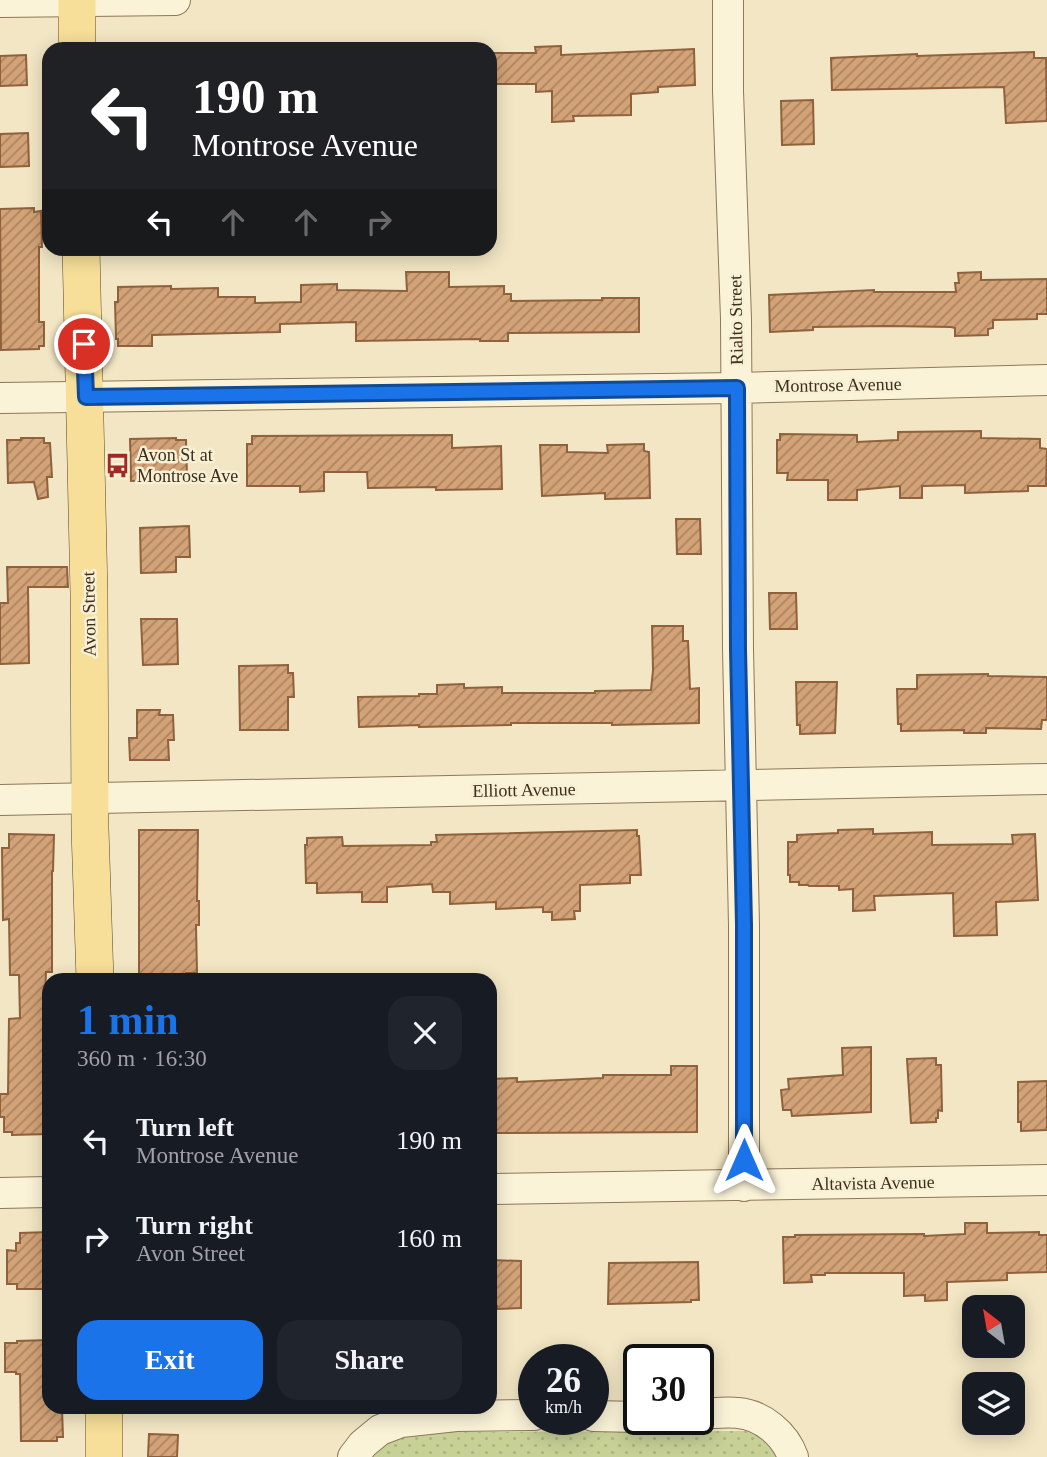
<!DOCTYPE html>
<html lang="en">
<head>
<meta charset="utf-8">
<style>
	:root { --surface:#171b24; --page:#20242c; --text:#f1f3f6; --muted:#9ea1a6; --accent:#1a73e8 }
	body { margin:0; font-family:"Times New Roman",serif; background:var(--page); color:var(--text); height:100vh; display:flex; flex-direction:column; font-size:26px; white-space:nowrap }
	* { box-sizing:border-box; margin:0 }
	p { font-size:23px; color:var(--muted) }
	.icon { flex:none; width:38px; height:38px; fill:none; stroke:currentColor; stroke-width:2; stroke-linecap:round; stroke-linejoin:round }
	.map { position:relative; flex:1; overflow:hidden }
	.drawer { position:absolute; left:42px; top:973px; width:455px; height:441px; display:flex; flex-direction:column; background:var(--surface); border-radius:21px; box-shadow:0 4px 18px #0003 }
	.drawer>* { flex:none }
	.top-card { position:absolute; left:42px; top:42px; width:455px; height:214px; border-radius:21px; box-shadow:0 4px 18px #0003; background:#202124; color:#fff; overflow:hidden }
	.needle { width:46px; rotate:329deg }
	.tools { position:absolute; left:962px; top:1295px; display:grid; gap:14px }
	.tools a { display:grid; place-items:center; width:63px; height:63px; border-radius:14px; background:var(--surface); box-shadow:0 4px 18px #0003; font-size:35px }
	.speed { position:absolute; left:518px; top:1344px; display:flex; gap:14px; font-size:35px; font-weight:700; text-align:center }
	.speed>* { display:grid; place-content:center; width:91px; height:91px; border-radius:50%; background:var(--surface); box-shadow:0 4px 18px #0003; line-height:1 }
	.speed small { font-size:18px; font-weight:400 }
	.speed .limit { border:4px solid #111; border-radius:10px; background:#fff; color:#111 }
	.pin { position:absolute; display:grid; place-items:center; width:60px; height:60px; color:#fff; margin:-30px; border:4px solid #fff; border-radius:50%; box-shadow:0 2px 7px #0007 }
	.me { position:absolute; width:77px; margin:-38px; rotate:0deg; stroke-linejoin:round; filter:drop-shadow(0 0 5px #0008) }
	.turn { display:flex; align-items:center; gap:24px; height:147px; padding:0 35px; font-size:32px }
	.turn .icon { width:91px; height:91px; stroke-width:2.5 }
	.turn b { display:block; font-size:49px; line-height:60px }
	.lanes { display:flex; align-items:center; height:66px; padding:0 35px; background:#0003; justify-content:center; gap:35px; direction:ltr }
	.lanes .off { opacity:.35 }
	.round { display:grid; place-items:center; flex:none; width:74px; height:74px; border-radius:21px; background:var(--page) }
	.summary { display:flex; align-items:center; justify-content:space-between; height:119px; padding:0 35px }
	h1 { font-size:42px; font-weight:700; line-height:52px; color:var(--accent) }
	.primary-button { display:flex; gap:14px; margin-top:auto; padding:14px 35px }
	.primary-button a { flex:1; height:80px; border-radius:21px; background:var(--accent); color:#fff; font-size:28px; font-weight:700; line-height:80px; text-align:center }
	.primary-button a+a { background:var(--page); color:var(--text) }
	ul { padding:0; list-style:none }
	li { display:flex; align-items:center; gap:21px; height:98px; padding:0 35px }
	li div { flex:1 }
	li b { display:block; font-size:26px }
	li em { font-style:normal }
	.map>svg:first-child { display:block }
	.park { fill:url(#park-dots) }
	.building { fill:url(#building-hatch); stroke:#8f613c; stroke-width:2 }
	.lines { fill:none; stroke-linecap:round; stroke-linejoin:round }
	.minor-casing { stroke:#8e7858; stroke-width:32 }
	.major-casing { stroke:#5b452d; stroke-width:38 }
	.minor { stroke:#fbf3d8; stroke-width:30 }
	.major { stroke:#f7df99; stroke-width:37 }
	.route-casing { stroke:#114b97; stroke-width:18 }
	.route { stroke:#1a73e8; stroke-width:12 }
	.labels { text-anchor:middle; stroke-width:5; stroke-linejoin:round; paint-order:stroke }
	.street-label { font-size:18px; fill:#3d2e1e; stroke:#f8f0d4 }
	.poi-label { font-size:18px; fill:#3d2e1e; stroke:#f8f0d4; text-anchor:start }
</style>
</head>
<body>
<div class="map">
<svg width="1047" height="1457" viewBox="0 0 1047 1457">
	<defs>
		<pattern id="park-dots" width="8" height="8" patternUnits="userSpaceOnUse" patternTransform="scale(1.75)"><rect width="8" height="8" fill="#c7d196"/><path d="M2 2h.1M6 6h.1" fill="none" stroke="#acb481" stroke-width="1.8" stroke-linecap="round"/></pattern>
		<pattern id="building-hatch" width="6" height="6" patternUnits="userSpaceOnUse" patternTransform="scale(1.75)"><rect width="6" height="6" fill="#d3a277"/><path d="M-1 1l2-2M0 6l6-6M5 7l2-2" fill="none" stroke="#ac8461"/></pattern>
	</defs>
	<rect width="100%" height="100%" fill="#f2e6c4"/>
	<path class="park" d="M 746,1431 C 763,1438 768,1442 779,1457 L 363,1457 L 377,1442 L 424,1432 Z"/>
	<path class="building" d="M 561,46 L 561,55 L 694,49 L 695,85 L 658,87 L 658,92 L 631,94 L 631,115 L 573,116 L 574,121 L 552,122 L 552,91 L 536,92 L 536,84 L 490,84 L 490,53 L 536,53 L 535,47 Z
		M 1034,52 L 1034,58 L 1046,58 L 1047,121 L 1006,123 L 1004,87 L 832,90 L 831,58 L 917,54 L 917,56 Z
		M 26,55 L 27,85 L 0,86 L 0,56 Z
		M 813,100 L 814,144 L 782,145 L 781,101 Z
		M 28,133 L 29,166 L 0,167 L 0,134 Z
		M 34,208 L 34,212 L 41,211 L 42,247 L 39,247 L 39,322 L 44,322 L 44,346 L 39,346 L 39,349 L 1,350 L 0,209 Z
		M 406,272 L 449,272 L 449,287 L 504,286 L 504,294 L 511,294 L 511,301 L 602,300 L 602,298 L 639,298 L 639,332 L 508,333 L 508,341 L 480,341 L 480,339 L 356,341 L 356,322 L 280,324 L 280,332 L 152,335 L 152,346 L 118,346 L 118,339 L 116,339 L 115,302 L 118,302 L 118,287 L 171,286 L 171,289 L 218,288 L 218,297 L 255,297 L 255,303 L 301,302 L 301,285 L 337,284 L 337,290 L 407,291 Z
		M 981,272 L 981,280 L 1047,279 L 1047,314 L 1037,314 L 1037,319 L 993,320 L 993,328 L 988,329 L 988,335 L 955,336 L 955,328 L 951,327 L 888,326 L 813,327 L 813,330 L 770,332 L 769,295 L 874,290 L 874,292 L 956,292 L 955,283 L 959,283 L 958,273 Z
		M 981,431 L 981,438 L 1040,439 L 1040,448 L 1047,449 L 1046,486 L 1028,486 L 1028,491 L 965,493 L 965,485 L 922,486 L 922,498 L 900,498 L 900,486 L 857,490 L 857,500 L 828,500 L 828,480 L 787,480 L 788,473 L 777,473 L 777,440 L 780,440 L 780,434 L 857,435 L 857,442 L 898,440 L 898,432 Z
		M 452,435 L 452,448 L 501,446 L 502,489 L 436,490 L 436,487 L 368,488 L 367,472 L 324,472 L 324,491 L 300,492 L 300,486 L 247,486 L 247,444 L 252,444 L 252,436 Z
		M 21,438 L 44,438 L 44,443 L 50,443 L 52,477 L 47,477 L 48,497 L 38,499 L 34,482 L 8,483 L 7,440 L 21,440 Z
		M 176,438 L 176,440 L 186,440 L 187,477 L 177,477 L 177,479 L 131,481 L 130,439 Z
		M 644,444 L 644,451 L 649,452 L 650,498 L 605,499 L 605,493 L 542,496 L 540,445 L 567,445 L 567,452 L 608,453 L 607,445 Z
		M 676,519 L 700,519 L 701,554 L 677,554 Z
		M 189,526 L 190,557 L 176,557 L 176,572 L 141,573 L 140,528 Z
		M 7,567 L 67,567 L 68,587 L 28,587 L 29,663 L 0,664 L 0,603 L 8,603 Z
		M 769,593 L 796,593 L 797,629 L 770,629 Z
		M 141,619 L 177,619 L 178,664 L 143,665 Z
		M 652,626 L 683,626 L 683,641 L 688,641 L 690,689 L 699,688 L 699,723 L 612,725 L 612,723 L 511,723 L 511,725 L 419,727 L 419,725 L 359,727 L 358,697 L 419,696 L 419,694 L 437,694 L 437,685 L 464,684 L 464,688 L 502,687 L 502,693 L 595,693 L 595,691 L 651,690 L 653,670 Z
		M 288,665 L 288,673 L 293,673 L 294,697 L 288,697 L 288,730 L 240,730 L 239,666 Z
		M 988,674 L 988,676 L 1047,677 L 1047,720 L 1042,720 L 1041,729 L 986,728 L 986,733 L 964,733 L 964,730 L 901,731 L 901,724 L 898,724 L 897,689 L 917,689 L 917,675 Z
		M 796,682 L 837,682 L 835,733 L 800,734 L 800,725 L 797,725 Z
		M 137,710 L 160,710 L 159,715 L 173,715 L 174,740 L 168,740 L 169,760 L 130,760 L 129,738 L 137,738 Z
		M 873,829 L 873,834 L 932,832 L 932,845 L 1013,844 L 1012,835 L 1035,834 L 1038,900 L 996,902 L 997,935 L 954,936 L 953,893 L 874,896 L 875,910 L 853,911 L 853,889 L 839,890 L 839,886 L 809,886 L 808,885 L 799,885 L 799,882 L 790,882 L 790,875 L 788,875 L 788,842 L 797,842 L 797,835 L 838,833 L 838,830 Z
		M 139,830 L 198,830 L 197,901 L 199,901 L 199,925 L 196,925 L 197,973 L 186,973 L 186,979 L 139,980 Z
		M 637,830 L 637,836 L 639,836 L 641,875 L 630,875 L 630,883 L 580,885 L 580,911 L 574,911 L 575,919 L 552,920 L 552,912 L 543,912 L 543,907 L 496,909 L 496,902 L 450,904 L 450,892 L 433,892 L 432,884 L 387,887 L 387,902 L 362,902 L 362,892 L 317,893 L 317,883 L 306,883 L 305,845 L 307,845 L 307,838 L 342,837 L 343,846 L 431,845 L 431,842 L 437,842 L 436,835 Z
		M 9,834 L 54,835 L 53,871 L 52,871 L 52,972 L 46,972 L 44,1018 L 47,1017 L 49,1134 L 12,1135 L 12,1132 L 4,1132 L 4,1117 L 0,1117 L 0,1094 L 8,1094 L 9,1019 L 20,1018 L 19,975 L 10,975 L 9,919 L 3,920 L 2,848 L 9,848 Z
		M 871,1047 L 871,1112 L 792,1116 L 791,1110 L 783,1110 L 781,1090 L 789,1089 L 788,1079 L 843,1075 L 842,1048 Z
		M 936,1058 L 936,1065 L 941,1065 L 942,1111 L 938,1110 L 938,1118 L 936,1118 L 936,1122 L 911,1123 L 907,1059 Z
		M 671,1066 L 697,1066 L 697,1132 L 490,1133 L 490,1079 L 517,1078 L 517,1082 L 603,1078 L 603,1075 L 671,1075 Z
		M 1047,1081 L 1047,1130 L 1021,1131 L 1021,1122 L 1018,1122 L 1018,1082 Z
		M 965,1223 L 987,1223 L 987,1233 L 1039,1232 L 1039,1235 L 1047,1235 L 1047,1272 L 1007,1273 L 1007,1280 L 947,1282 L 947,1300 L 925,1301 L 925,1295 L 904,1296 L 904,1273 L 825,1273 L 825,1275 L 811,1275 L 812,1282 L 784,1283 L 783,1237 L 795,1237 L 795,1235 L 924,1234 L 924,1236 L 965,1234 Z
		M 49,1232 L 49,1289 L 17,1289 L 17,1284 L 7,1284 L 7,1250 L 16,1251 L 16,1243 L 20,1243 L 20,1233 Z
		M 490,1260 L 521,1261 L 521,1308 L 497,1309 L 497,1306 L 490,1306 Z
		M 698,1262 L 699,1300 L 691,1300 L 691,1302 L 608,1304 L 609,1263 Z
		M 49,1340 L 49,1407 L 62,1409 L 63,1437 L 57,1437 L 57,1441 L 21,1441 L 20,1374 L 16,1374 L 16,1372 L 5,1372 L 5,1343 L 17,1343 L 17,1341 Z
		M 149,1434 L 178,1435 L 177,1457 L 148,1457 Z"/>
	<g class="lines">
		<defs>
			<path id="minor" d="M 728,0 L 728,91 L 736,319 L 738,649 L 744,925 L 744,1186
				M 0,2 L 175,0
				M 0,398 L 737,388 L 1047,380
				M 0,800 L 1047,779
				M 490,1189 L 1047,1180
				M 0,1193 L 49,1192
				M 698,1414 C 711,1414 725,1411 738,1413 C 762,1415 785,1434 793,1457
				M 593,1416 L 639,1417
				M 353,1457 L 363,1444 L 380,1430 L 401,1422 L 456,1416 L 534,1415"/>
			<path id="major" d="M 77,0 L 77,49
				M 81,248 L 89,593 L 90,829 L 95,980
				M 104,1407 L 104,1457"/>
		</defs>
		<use href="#minor" class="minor-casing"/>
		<use href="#major" class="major-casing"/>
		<use href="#minor" class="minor"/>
		<use href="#major" class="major"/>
	</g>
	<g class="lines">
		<defs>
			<path id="route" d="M 84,344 L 86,397 L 737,388 L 738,649 L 744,925 L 744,1160"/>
		</defs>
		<use href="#route" class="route-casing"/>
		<use href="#route" class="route"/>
	</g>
	<defs>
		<symbol id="bus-bare" viewBox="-9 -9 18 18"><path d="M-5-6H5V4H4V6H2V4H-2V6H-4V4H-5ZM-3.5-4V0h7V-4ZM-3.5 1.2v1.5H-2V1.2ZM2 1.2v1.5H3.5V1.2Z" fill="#a22923" stroke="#f8f0d4" stroke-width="2.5" paint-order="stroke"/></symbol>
	</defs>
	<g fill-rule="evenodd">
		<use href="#bus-bare" x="100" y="448" width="35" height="35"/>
	</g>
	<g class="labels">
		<g class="street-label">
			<text transform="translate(736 320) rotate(-91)" y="6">Rialto Street</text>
			<text transform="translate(838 385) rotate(-1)" y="6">Montrose Avenue</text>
			<text transform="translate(89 614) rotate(-91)" y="6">Avon Street</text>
			<text transform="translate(524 790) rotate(-1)" y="6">Elliott Avenue</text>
			<text transform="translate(873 1183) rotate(-1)" y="6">Altavista Avenue</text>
		</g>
		<g class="poi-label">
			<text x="137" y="461">Avon St at<tspan x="137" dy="21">Montrose Ave</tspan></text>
		</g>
	</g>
</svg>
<div class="tools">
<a><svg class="needle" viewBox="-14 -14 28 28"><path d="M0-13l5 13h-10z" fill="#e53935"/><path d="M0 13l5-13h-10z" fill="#9ea1a6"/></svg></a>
<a><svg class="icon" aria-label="layers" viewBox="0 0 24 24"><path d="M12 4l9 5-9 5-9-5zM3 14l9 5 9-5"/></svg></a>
</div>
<div class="speed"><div>26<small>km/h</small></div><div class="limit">30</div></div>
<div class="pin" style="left:84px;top:344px;background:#d93025"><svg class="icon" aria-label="arrive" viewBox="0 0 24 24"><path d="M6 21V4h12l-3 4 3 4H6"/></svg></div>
<svg class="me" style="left:744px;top:1160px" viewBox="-20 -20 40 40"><path d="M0-17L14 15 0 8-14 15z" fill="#1a73e8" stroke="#fff" stroke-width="4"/></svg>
<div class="top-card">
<div class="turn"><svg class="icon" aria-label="left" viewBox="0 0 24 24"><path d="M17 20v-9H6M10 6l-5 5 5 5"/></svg><div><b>190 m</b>Montrose Avenue</div></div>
<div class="lanes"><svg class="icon" aria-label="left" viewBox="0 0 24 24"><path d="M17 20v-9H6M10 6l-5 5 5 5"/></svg><svg class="icon off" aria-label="ahead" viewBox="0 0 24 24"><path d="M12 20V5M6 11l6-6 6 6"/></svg><svg class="icon off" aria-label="ahead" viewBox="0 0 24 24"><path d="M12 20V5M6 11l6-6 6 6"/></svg><svg class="icon off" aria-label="right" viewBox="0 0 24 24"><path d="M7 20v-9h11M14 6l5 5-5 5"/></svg></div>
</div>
<section class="drawer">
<div class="summary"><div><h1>1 min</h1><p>360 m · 16:30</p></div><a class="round"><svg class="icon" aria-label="close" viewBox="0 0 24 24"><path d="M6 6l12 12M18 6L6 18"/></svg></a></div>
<ul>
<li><svg class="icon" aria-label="left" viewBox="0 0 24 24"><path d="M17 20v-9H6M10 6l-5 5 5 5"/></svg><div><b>Turn left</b><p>Montrose Avenue</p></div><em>190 m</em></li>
<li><svg class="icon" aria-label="right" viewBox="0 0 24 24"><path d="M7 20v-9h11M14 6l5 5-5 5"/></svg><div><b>Turn right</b><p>Avon Street</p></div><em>160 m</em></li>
</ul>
<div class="primary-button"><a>Exit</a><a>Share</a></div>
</section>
</div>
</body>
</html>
